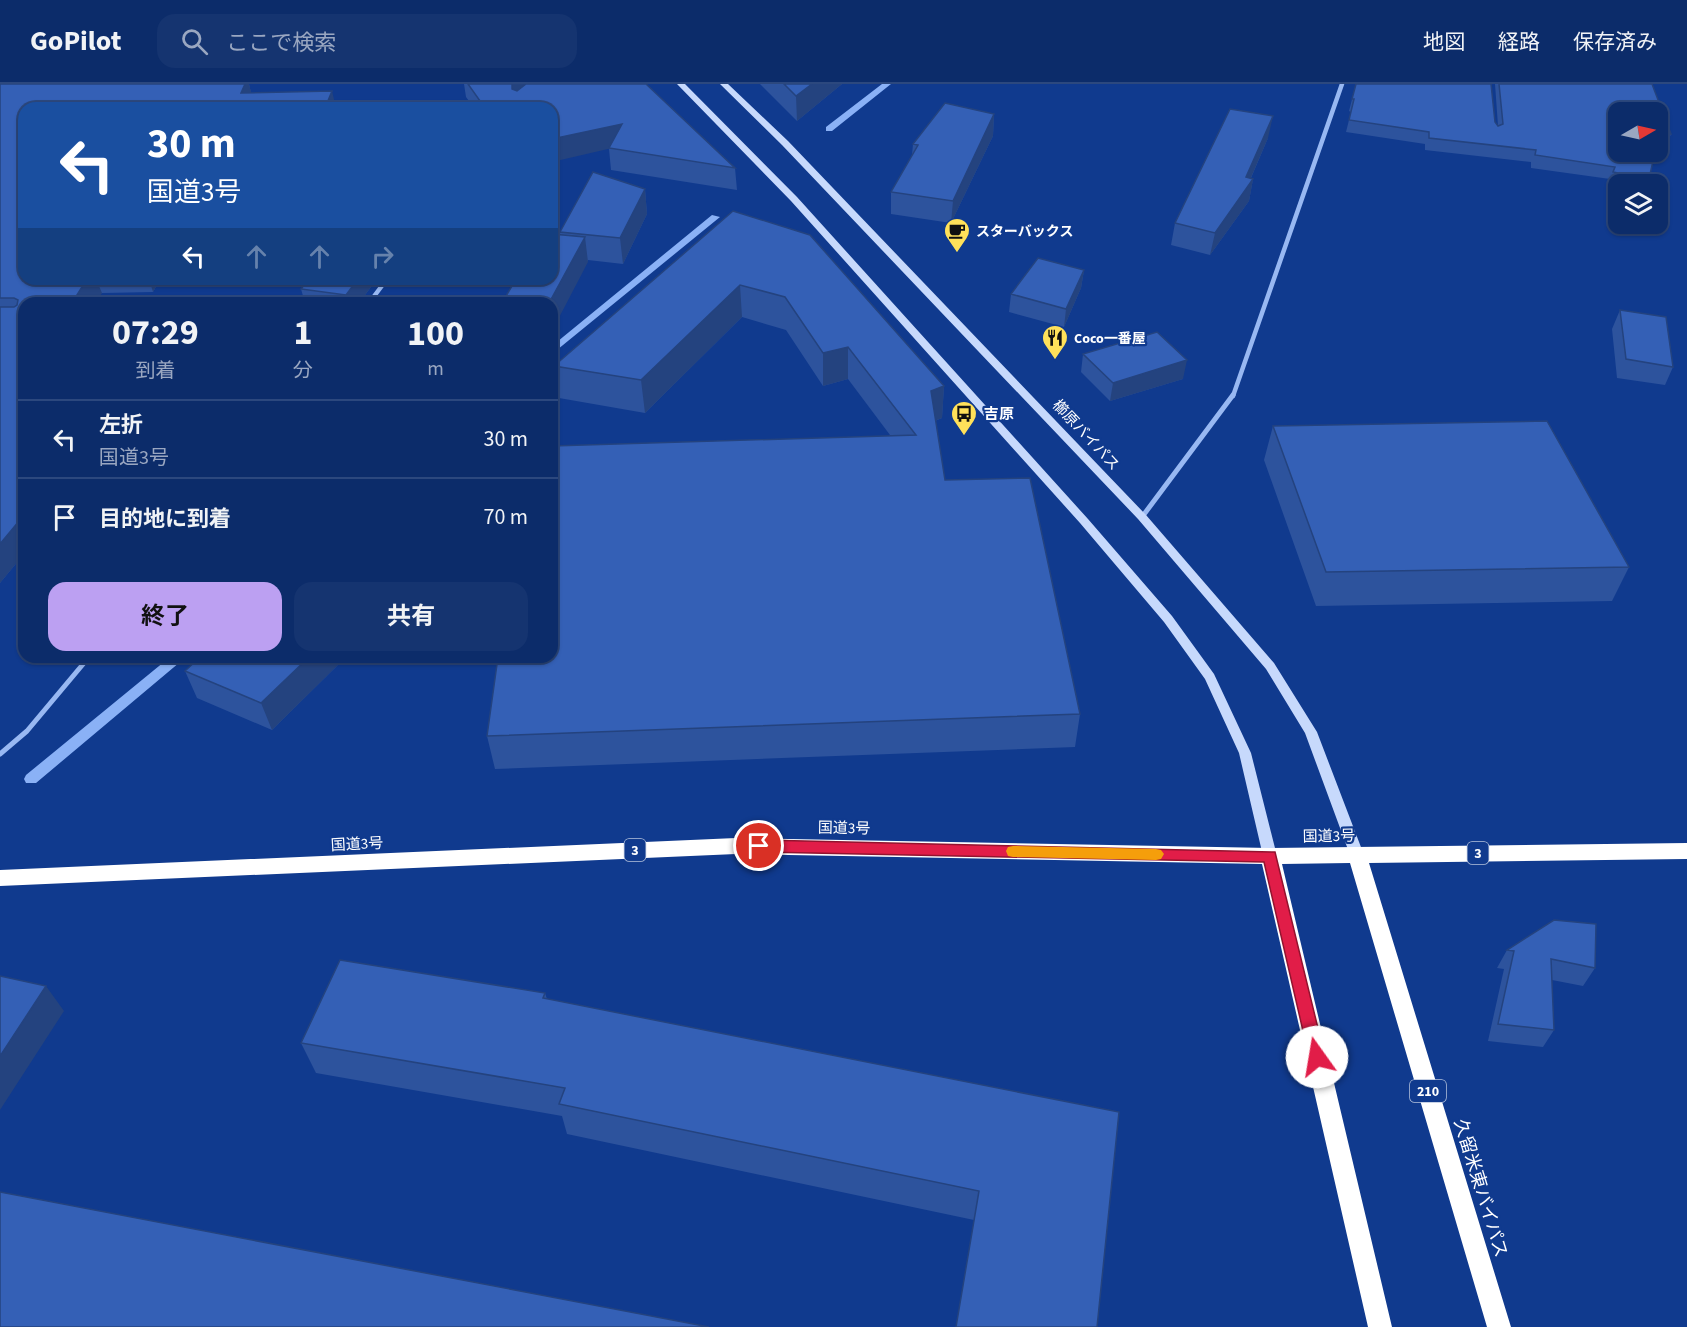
<!DOCTYPE html>
<html lang="ja">
<head>
<meta charset="utf-8">
<style>
	:root { --surface:#0c2c6a; --page:#153470; --text:#f1f3f6; --muted:#9aa7c1; --line:#2c487e; --accent:#bca0f2 }
	body { margin:0; font-family:"Source Sans 3","Noto Sans JP",sans-serif; background:var(--page); color:var(--text); height:100vh; display:flex; flex-direction:column; font-size:22px; white-space:nowrap }
	* { box-sizing:border-box; margin:0 }
	p { font-size:20px; color:var(--muted) }
	.icon { flex:none; width:33px; height:33px; fill:none; stroke:currentColor; stroke-width:2; stroke-linecap:round; stroke-linejoin:round }
	.map { position:relative; flex:1; overflow:hidden }
	.sheet { position:absolute; left:18px; top:213px; width:540px; height:366px; display:flex; flex-direction:column; background:var(--surface); border-radius:18px; box-shadow:0 2px 4px #0004,0 0 0 2px var(--line) }
	.sheet>* { flex:none }
	.hud { position:absolute; left:18px; top:18px; width:540px; height:183px; border-radius:18px; box-shadow:0 2px 4px #0004,0 0 0 2px var(--line); background:#1a4fa0; color:#fff; overflow:hidden }
	.needle { width:39px; rotate:81deg }
	.tools { position:absolute; left:1608px; top:18px; display:grid; gap:12px }
	.tools a { display:grid; place-items:center; width:60px; height:60px; border-radius:12px; background:var(--surface); box-shadow:0 2px 4px #0004,0 0 0 2px var(--line); font-size:30px }
	.pin { position:absolute; display:grid; place-items:center; width:51px; height:51px; color:#fff; margin:-26px; border:3px solid #fff; border-radius:50%; box-shadow:0 2px 6px #0007 }
	.me { position:absolute; width:66px; margin:-33px; rotate:347deg; stroke-linejoin:round; filter:drop-shadow(0 0 4px #0008) }
	.turn { display:flex; align-items:center; gap:21px; height:126px; padding:0 30px; font-size:27px }
	.turn .icon { width:78px; height:78px; stroke-width:2.5 }
	.turn b { display:block; font-size:42px; line-height:51px }
	.lanes { display:flex; align-items:center; height:57px; padding:0 30px; background:#0003; justify-content:center; gap:30px; direction:ltr }
	.lanes .off { opacity:.35 }
	.eta { display:flex; justify-content:space-evenly; align-items:center; height:102px; text-align:center }
	.eta b { font-size:36px; font-weight:700; line-height:42px }
	.primary-button { display:flex; gap:12px; margin-top:auto; padding:12px 30px }
	.primary-button a { flex:1; height:69px; border-radius:18px; background:var(--accent); color:#111; font-size:24px; font-weight:700; line-height:69px; text-align:center }
	.primary-button a+a { background:var(--page); color:var(--text) }
	ul { padding:0; list-style:none }
	li { display:flex; align-items:center; gap:18px; height:78px; padding:0 30px; border-top:2px solid var(--line) }
	li div { flex:1 }
	li b { display:block; font-size:22px }
	li em { font-style:normal }
	header { display:flex; align-items:center; gap:36px; box-sizing:border-box; height:84px; padding:0 30px; background:var(--surface); border-bottom:2px solid var(--line) }
	header strong { font-size:28px }
	nav { display:flex; gap:33px; margin-inline-start:auto; font-size:21px }
	.search { width:420px; height:54px; background:var(--page); display:flex; align-items:center; gap:15px; box-sizing:border-box; padding:0 21px; border-radius:18px; color:var(--muted); font-size:22px }
	.map>svg:first-child { display:block }
	.lines { fill:none; stroke-linecap:round; stroke-linejoin:round }
	.stream { fill:#8ab1f6; fill-rule:evenodd }
	.street-far1 { stroke:#98b8f2; stroke-width:4.5 }
	.street { stroke:#98b8f2; stroke-width:5 }
	.secondary { fill:#c7d9fc; fill-rule:evenodd }
	.highway { fill:#fff; fill-rule:evenodd }
	.wall { fill:#2d539d }
	.shaded-wall { fill:#24437f }
	.building { fill:#3460b6; stroke:#24437f; stroke-width:1.5 }
	.route { fill:#e11d48; stroke:#92132f; stroke-width:1.5 }
	.slow { fill:#f59e0b }
	.labels { text-anchor:middle; stroke-width:4.5; stroke-linejoin:round; paint-order:stroke }
	.far-poi-label { font-size:14px; font-weight:bold; fill:#fff; stroke:#103a8e; text-anchor:start }
	.shield { fill:#103a8e; stroke:#b7c4dd; stroke-width:1.5 }
	.shield-label { font-size:14px; font-weight:bold; fill:#fff }
	.poi-label { font-size:15px; font-weight:bold; fill:#fff; stroke:#103a8e; text-anchor:start }
	.street-label { font-size:15px; fill:#fff; stroke:#103a8e }
	.near-street-label { font-size:18px; fill:#fff; stroke:#103a8e }
</style>
</head>
<body>
<header>
<strong>GoPilot</strong>
<div class="search"><svg class="icon" aria-label="search" viewBox="0 0 24 24"><circle cx="10" cy="10" r="6"/><path d="M15 15l6 6"/></svg>ここで検索</div>
<nav><a>地図</a><a>経路</a><a>保存済み</a></nav>
</header>
<div class="map">
<svg width="1687" height="1243" viewBox="0 0 1687 1243">
	<rect width="100%" height="100%" fill="#103a8e"/>
	<g class="lines">
		<path class="stream" d="M 882,0 L 891,0 L 832,47 L 826,47 L 826,43 Z
			M 712,131 L 720,133 L 552,270 L 552,262 Z
			M 170,573 L 186,573 L 36,699 L 26,699 L 24,695 L 26,691 Z"/>
		<path class="street-far1" d="M 369,219 L 387,195
			M 1233,312 L 1342,0"/>
		<path class="street" d="M 1142,433 L 1233,311
			M 0,670 L 27,647 L 89,573"/>
		<path class="secondary" d="M 677,0 L 685,0 L 797,113 L 1088,435 L 1172,532 L 1214,590 L 1251,669 L 1277,772 L 1275,776 L 1270,777 L 1265,776 L 1263,772 L 1239,669 L 1205,595 L 1164,538 L 1080,439 L 791,117 Z
			M 720,0 L 728,0 L 788,57 L 1146,431 L 1274,579 L 1317,648 L 1364,771 L 1362,775 L 1357,776 L 1352,775 L 1350,771 L 1305,649 L 1266,585 L 1138,435 L 782,61 Z"/>
		<path class="highway" d="M 736,754 L 1270,764 L 1687,759 L 1687,775 L 1369,779 L 1511,1243 L 1487,1243 L 1350,779 L 1282,780 L 1392,1243 L 1368,1243 L 1262,780 L 736,770 L 0,802 L 0,786 Z"/>
	</g>
	<path class="wall" d="M 0,0 L 249,0 L 251,9 L 24,195 L 244,195 L 238,203 L 158,199 L 153,208 L 102,209 L 24,219 L 24,470 L 0,499 Z
		M 464,0 L 646,0 L 735,84 L 737,106 L 611,86 L 609,65 L 552,24 L 474,24 L 466,13 Z
		M 760,0 L 842,0 L 797,37 Z
		M 1356,0 L 1495,38 L 1498,42 L 1495,0 L 1652,0 L 1671,50 L 1666,63 L 1658,61 L 1658,28 L 1649,95 L 1647,100 L 1618,100 L 1618,103 L 1608,101 L 1610,95 L 1531,84 L 1531,78 L 1425,66 L 1425,60 L 1346,48 L 1351,28 L 1349,27 Z
		M 994,30 L 993,52 L 951,139 L 891,130 L 891,108 L 912,71 L 913,60 Z
		M 1268,54 L 1251,94 L 1253,95 L 1249,117 L 1210,171 L 1171,161 L 1175,139 Z
		M 645,105 L 647,130 L 623,180 L 588,176 L 588,178 L 560,151 L 560,148 Z
		M 733,127 L 944,302 L 942,334 L 935,337 L 945,396 L 1080,630 L 1075,663 L 495,685 L 487,652 L 890,351 L 848,295 L 823,302 L 786,246 L 742,233 L 645,329 L 559,314 L 554,282 Z
		M 1084,186 L 1081,204 L 1064,243 L 1009,228 L 1011,210 Z
		M 309,195 L 377,195 L 359,219 L 305,219 L 301,205 Z
		M 1620,226 L 1673,283 L 1665,301 L 1617,294 L 1612,245 Z
		M 1083,270 L 1183,295 L 1110,317 L 1081,288 Z
		M 1273,342 L 1629,483 L 1612,517 L 1316,522 L 1264,376 Z
		M 346,573 L 272,646 L 197,614 L 185,587 Z
		M 1507,866 L 1595,884 L 1583,902 L 1552,896 L 1554,946 L 1543,963 L 1488,957 L 1504,885 L 1497,884 Z
		M 545,909 L 547,915 L 1119,1028 L 974,1136 L 567,1050 L 562,1032 L 316,989 L 301,959 Z"/>
	<path class="shaded-wall" d="M 245,0 L 249,0 L 253,16 L 241,9 Z
		M 512,0 L 543,0 L 516,21 L 512,5 Z
		M 812,0 L 842,0 L 797,37 L 796,12 Z
		M 332,7 L 336,24 L 325,24 Z
		M 994,30 L 993,52 L 951,139 L 953,117 Z
		M 1273,32 L 1268,54 L 1246,105 L 1253,95 L 1249,117 L 1210,171 L 1215,149 L 1246,93 Z
		M 622,40 L 625,61 L 552,78 L 552,55 Z
		M 645,105 L 647,130 L 623,180 L 620,154 Z
		M 585,153 L 588,178 L 552,247 L 552,219 L 549,219 Z
		M 1084,186 L 1081,204 L 1064,243 L 1066,225 Z
		M 87,195 L 96,195 L 102,209 L 96,219 L 72,219 Z
		M 149,195 L 156,195 L 158,199 L 153,208 Z
		M 235,195 L 244,195 L 238,203 Z
		M 358,195 L 377,195 L 359,219 L 348,219 L 346,211 Z
		M 740,201 L 742,233 L 645,329 L 641,296 Z
		M 848,263 L 848,295 L 823,302 L 823,269 Z
		M 1187,276 L 1183,295 L 1110,317 L 1113,299 Z
		M 944,302 L 942,334 L 929,339 L 931,307 Z
		M 19,437 L 24,447 L 24,470 L 0,499 L 0,460 Z
		M 309,573 L 346,573 L 272,646 L 261,619 Z
		M 46,902 L 64,927 L 0,1026 L 0,972 Z"/>
	<path class="building" d="M 0,0 L 245,0 L 241,9 L 332,7 L 325,24 L 24,24 L 24,195 L 87,195 L 72,219 L 24,219 L 24,438 L 19,437 L 0,460 L 0,223 L 14,223 L 17,221 L 18,216 L 14,214 L 0,214 Z
		M 468,0 L 512,0 L 512,5 L 517,7 L 526,0 L 646,0 L 735,84 L 609,64 L 622,40 L 552,55 L 552,24 L 485,24 Z
		M 784,0 L 812,0 L 796,12 Z
		M 1356,0 L 1491,0 L 1495,38 L 1498,42 L 1503,40 L 1499,0 L 1652,0 L 1671,50 L 1658,48 L 1658,52 L 1658,28 L 1618,28 L 1618,68 L 1655,68 L 1649,95 L 1613,88 L 1615,83 L 1535,71 L 1536,66 L 1429,54 L 1429,48 L 1349,36 L 1354,15 L 1352,15 Z
		M 945,19 L 994,30 L 953,117 L 891,108 L 918,61 L 913,60 Z
		M 1230,25 L 1273,32 L 1246,93 L 1253,95 L 1215,149 L 1175,139 Z
		M 593,88 L 645,105 L 620,154 L 560,148 Z
		M 733,127 L 810,151 L 944,302 L 931,307 L 945,396 L 1030,394 L 1080,630 L 487,652 L 498,573 L 552,573 L 552,362 L 916,351 L 848,263 L 823,269 L 785,213 L 740,201 L 641,296 L 554,282 Z
		M 552,150 L 585,153 L 549,219 L 502,219 L 516,195 L 552,195 Z
		M 1038,174 L 1084,186 L 1066,225 L 1011,210 Z
		M 309,195 L 358,195 L 346,211 L 301,205 Z
		M 1620,226 L 1666,233 L 1673,283 L 1626,275 Z
		M 1157,248 L 1187,276 L 1113,299 L 1083,270 Z
		M 1547,337 L 1629,483 L 1326,488 L 1273,342 Z
		M 200,573 L 309,573 L 261,619 L 185,587 Z
		M 1554,836 L 1596,840 L 1595,884 L 1551,875 L 1554,946 L 1498,940 L 1514,867 L 1507,866 Z
		M 340,876 L 545,909 L 543,914 L 1119,1028 L 1097,1243 L 956,1243 L 979,1107 L 559,1020 L 565,1004 L 301,959 Z
		M 0,892 L 46,902 L 0,972 Z
		M 0,1108 L 709,1243 L 0,1243 Z"/>
	<path class="route" d="M 759,756 L 1275,768 L 1325,973 L 1323,978 L 1317,980 L 1311,978 L 1309,973 L 1264,778 L 759,768 L 754,766 L 752,762 L 754,758 Z"/>
	<path class="slow" d="M 1013,762 L 1156,765 L 1161,766 L 1164,770 L 1161,775 L 1156,776 L 1013,773 L 1008,772 L 1006,767 L 1008,763 Z"/>
	<defs>
		<symbol id="cafe-pin" viewBox="-11 -11 22 30"><path d="M0 17L-7.5 6A9.5 9.5 0 1 1 7.5 6Z" fill="#ffe15a" stroke="#103a8e"/><path d="M-5.5-4.5H6V0H3Q3 3.5 0 3.5H-2.5Q-5.5 3.5-5.5 0ZM3-3.2v2h1.7v-2ZM-6 4.5H4V6H-6Z" fill="#111"/></symbol>
		<symbol id="restaurant-pin" viewBox="-11 -11 22 30"><path d="M0 17L-7.5 6A9.5 9.5 0 1 1 7.5 6Z" fill="#ffe15a" stroke="#103a8e"/><path d="M-5-6h1v4h1v-4h1v4h1v-4h1v5L-1.5 .5V6h-2V.5L-5-1ZM5-6V6H3V1.5H1.5Q1.5-4 5-6Z" fill="#111"/></symbol>
		<symbol id="bus-pin" viewBox="-11 -11 22 30"><path d="M0 17L-7.5 6A9.5 9.5 0 1 1 7.5 6Z" fill="#ffe15a" stroke="#103a8e"/><path d="M-5-6H5V4H4V6H2V4H-2V6H-4V4H-5ZM-3.5-4V0h7V-4ZM-3.5 1.2v1.5H-2V1.2ZM2 1.2v1.5H3.5V1.2Z" fill="#111"/></symbol>
	</defs>
	<g fill-rule="evenodd">
		<use href="#cafe-pin" x="942" y="132" width="30" height="40"/>
		<use href="#restaurant-pin" x="1040" y="239" width="30" height="40"/>
		<use href="#bus-pin" x="949" y="315" width="30" height="40"/>
	</g>
	<g class="labels">
		<g class="far-poi-label">
			<text x="976" y="152">スターバックス</text>
			<text x="1074" y="259">Coco一番屋</text>
		</g>
		<g class="shield">
			<rect x="624.5" y="755" width="21" height="22" rx="4.5"/>
			<rect x="1467.5" y="758" width="21" height="22" rx="4.5"/>
			<rect x="1410" y="996" width="36" height="22" rx="4.5"/>
		</g>
		<g class="shield-label">
			<text x="635" y="771">3</text>
			<text x="1478" y="774">3</text>
			<text x="1428" y="1012">210</text>
		</g>
		<g class="poi-label">
			<text x="984" y="335">吉原</text>
		</g>
		<g class="street-label">
			<text transform="translate(1086 351) rotate(47)" y="5">櫛原バイパス</text>
			<text transform="translate(844 744) rotate(1)" y="5">国道3号</text>
			<text transform="translate(1329 752) rotate(-1)" y="5">国道3号</text>
			<text transform="translate(357 760) rotate(-3)" y="5">国道3号</text>
		</g>
		<g class="near-street-label">
			<text transform="translate(1481 1104) rotate(73)" y="6">久留米東バイパス</text>
		</g>
	</g>
</svg>
<div class="tools">
<a><svg class="needle" viewBox="-14 -14 28 28"><path d="M0-13l5 13h-10z" fill="#e53935"/><path d="M0 13l5-13h-10z" fill="#9aa7c1"/></svg></a>
<a><svg class="icon" aria-label="layers" viewBox="0 0 24 24"><path d="M12 4l9 5-9 5-9-5zM3 14l9 5 9-5"/></svg></a>
</div>
<div class="pin" style="left:759px;top:762px;background:#d93025"><svg class="icon" aria-label="arrive" viewBox="0 0 24 24"><path d="M6 21V4h12l-3 4 3 4H6"/></svg></div>
<svg class="me" style="left:1317px;top:973px" viewBox="-20 -20 40 40"><circle r="19" fill="#fff"/><path d="M0-13L10 11 0 6-10 11z" fill="#e11d48"/></svg>
<div class="hud">
<div class="turn"><svg class="icon" aria-label="left" viewBox="0 0 24 24"><path d="M17 20v-9H6M10 6l-5 5 5 5"/></svg><div><b>30 m</b>国道3号</div></div>
<div class="lanes"><svg class="icon" aria-label="left" viewBox="0 0 24 24"><path d="M17 20v-9H6M10 6l-5 5 5 5"/></svg><svg class="icon off" aria-label="ahead" viewBox="0 0 24 24"><path d="M12 20V5M6 11l6-6 6 6"/></svg><svg class="icon off" aria-label="ahead" viewBox="0 0 24 24"><path d="M12 20V5M6 11l6-6 6 6"/></svg><svg class="icon off" aria-label="right" viewBox="0 0 24 24"><path d="M7 20v-9h11M14 6l5 5-5 5"/></svg></div>
</div>
<section class="sheet">
<div class="eta">
<div><b>07:29</b><p>到着</p></div>
<div><b>1</b><p>分</p></div>
<div><b>100</b><p>m</p></div>
</div>
<ul>
<li><svg class="icon" aria-label="left" viewBox="0 0 24 24"><path d="M17 20v-9H6M10 6l-5 5 5 5"/></svg><div><b>左折</b><p>国道3号</p></div><em>30 m</em></li>
<li><svg class="icon" aria-label="arrive" viewBox="0 0 24 24"><path d="M6 21V4h12l-3 4 3 4H6"/></svg><div><b>目的地に到着</b></div><em>70 m</em></li>
</ul>
<div class="primary-button"><a>終了</a><a>共有</a></div>
</section>
</div>
</body>
</html>
